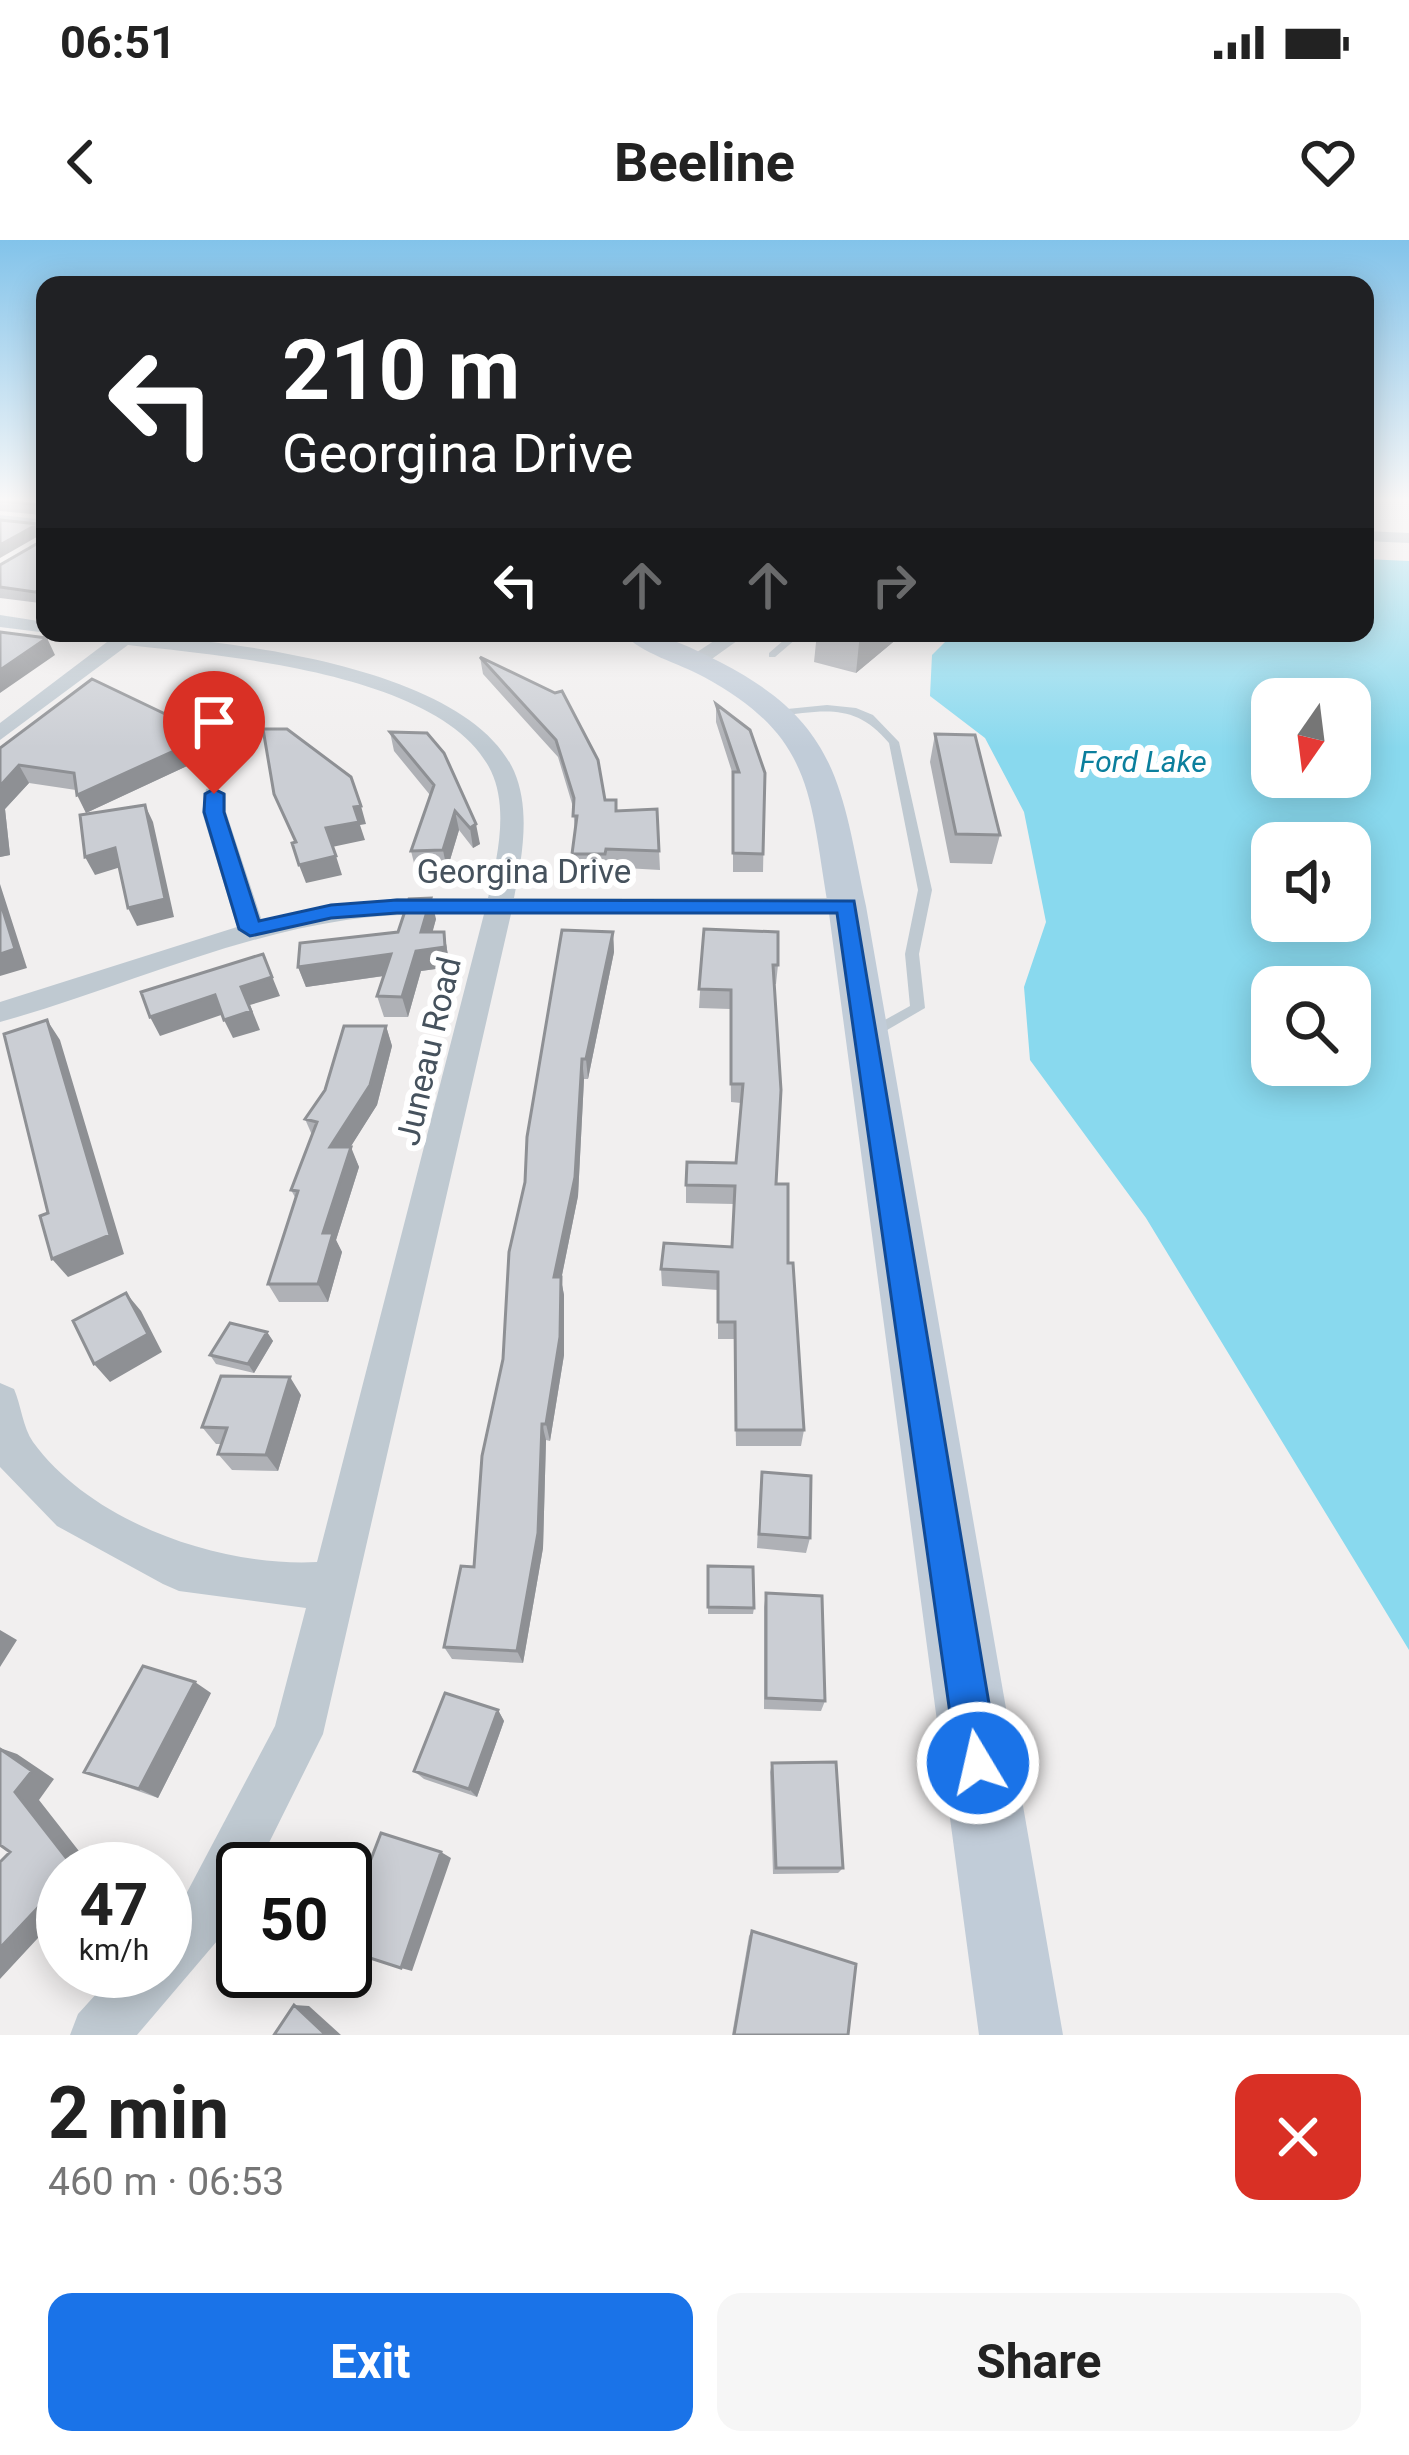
<!DOCTYPE html>
<html lang="en">
<head>
<meta charset="utf-8">
<style>
	:root { --surface:#fff; --page:#f6f6f6; --text:#222; --muted:#767676; --accent:#1a73e8 }
	body { margin:0; font-family:Roboto,sans-serif; background:var(--page); color:var(--text); height:100vh; display:flex; flex-direction:column; font-size:45px; white-space:nowrap }
	* { box-sizing:border-box; margin:0 }
	p { font-size:39px; color:var(--muted) }
	.icon { flex:none; width:66px; height:66px; fill:none; stroke:currentColor; stroke-width:2; stroke-linecap:round; stroke-linejoin:round }
	.map { position:relative; height:1795px; overflow:hidden }
	.drawer { display:flex; flex-direction:column; background:var(--surface); flex:1 }
	.drawer>* { flex:none }
	.top-card { position:absolute; left:36px; top:36px; width:1338px; height:366px; border-radius:24px; box-shadow:0 6px 30px #0003; background:#202124; color:#fff; overflow:hidden }
	.needle { width:78px; rotate:194deg }
	.fabs { position:absolute; left:1251px; top:438px; display:grid; gap:24px }
	.fabs a { display:grid; place-items:center; width:120px; height:120px; border-radius:24px; background:var(--surface); box-shadow:0 6px 30px #0003; font-size:60px }
	.speed { position:absolute; left:36px; top:1602px; display:flex; gap:24px; font-size:60px; font-weight:700; text-align:center }
	.speed>* { display:grid; place-content:center; width:156px; height:156px; border-radius:50%; background:var(--surface); box-shadow:0 6px 30px #0003; line-height:1 }
	.speed small { font-size:30px; font-weight:400 }
	.speed .limit { border:6px solid #111; border-radius:18px; background:#fff; color:#111 }
	.pin { position:absolute; display:grid; place-items:center; width:102px; height:102px; color:#fff; margin:-123px -51px; border-radius:50% 50% 50% 0; rotate:-45deg; box-shadow:0 0 12px #0007 }
	.pin .icon { rotate:45deg }
	.me { position:absolute; width:132px; margin:-66px; rotate:351deg; stroke-linejoin:round; filter:drop-shadow(0 0 9px #0008) }
	.turn { display:flex; align-items:center; gap:42px; height:252px; padding:0 48px; font-size:54px }
	.turn .icon { width:156px; height:156px; stroke-width:2.5 }
	.turn b { display:block; font-size:84px; line-height:102px }
	.lanes { display:flex; align-items:center; height:114px; padding:0 48px; background:#0003; justify-content:center; gap:60px; direction:ltr }
	.lanes .off { opacity:.35 }
	.round { display:grid; place-items:center; flex:none; width:126px; height:126px; border-radius:24px; background:var(--page) }
	.headline { display:flex; align-items:center; justify-content:space-between; height:204px; padding:0 48px }
	h1 { font-size:72px; font-weight:700; line-height:90px }
	.button { display:flex; gap:24px; margin-top:auto; padding:24px 48px }
	.button a { flex:1; height:138px; border-radius:24px; background:var(--accent); color:#fff; font-size:48px; font-weight:700; line-height:138px; text-align:center }
	.button a+a { background:var(--page); color:var(--text) }
	.status { display:flex; justify-content:space-between; align-items:center; height:84px; padding:0 60px; background:var(--surface); direction:ltr }
	.status svg { height:33px; fill:currentColor }
	header { display:flex; justify-content:space-between; align-items:center; height:156px; padding:0 48px; background:var(--surface); font-size:54px; font-weight:700 }
	.map>svg:first-child { display:block }
	.water { fill:#89d9ee; fill-rule:evenodd }
	.lines { fill:none; stroke-linecap:round; stroke-linejoin:round }
	.service { fill:#bfc9d1; fill-rule:evenodd }
	.minor { fill:#bfc9d1; fill-rule:evenodd }
	.secondary { fill:#c1ccd8; fill-rule:evenodd }
	.wall { fill:#afb1b6 }
	.shaded-wall { fill:#8e9094 }
	.building { fill:#cbced4; stroke:#8e9094; stroke-width:3 }
	.route { fill:#1a73e8; stroke:#114b97; stroke-width:3 }
	.labels { text-anchor:middle; stroke-width:12; stroke-linejoin:round; paint-order:stroke }
	.far-water-label { font-size:30px; font-style:italic; fill:#0b7f9d; stroke:#fff }
	.street-label { font-size:33px; fill:#46525d; stroke:#fff }
</style>
</head>
<body>
<div class="status"><b>06:51</b><svg viewBox="0 0 49 12"><path d="M0 12V9h3v3zM5 12V6h3v6zM10 12V3h3v9zM15 12V0h3v12zM26 1h20v11H26zM47 4h2v5h-2z"/></svg></div>
<header><svg class="icon" aria-label="back" viewBox="0 0 24 24"><path d="M15 5l-7 7 7 7"/></svg>Beeline<svg class="icon" aria-label="heart" viewBox="0 0 24 24"><path d="M12 20l-8-8c-3-5 5-10 8-4 3-6 11-1 8 4z"/></svg></header>
<div class="map">
<svg width="1409" height="1795" viewBox="0 0 1409 1795">
	<rect width="100%" height="100%" fill="#f1efef"/>
	<path class="water" d="M 1365,319 L 1409,321 L 1409,1410 L 1146,978 L 1030,820 L 1024,747 L 1046,682 L 1024,572 L 985,498 L 930,456 L 932,415 L 954,393 L 1365,393 ZM 1272,459 L 1350,459 L 1350,537 L 1272,537 ZM 1272,603 L 1350,603 L 1350,681 L 1272,681 ZM 1272,747 L 1350,747 L 1350,825 L 1272,825 Z"/>
	<g class="lines">
		<path class="service" d="M 792,393 L 803,393 L 775,417 L 769,417 L 769,413 Z
			M 827,465 L 856,468 L 873,475 L 899,502 L 932,650 L 919,714 L 925,768 L 870,800 L 865,799 L 862,795 L 865,791 L 910,766 L 905,714 L 918,650 L 889,503 C 855,462 824,471 777,476 L 772,473 L 777,470 Z"/>
		<path class="minor" d="M 0,275 L 45,280 L 45,290 L 0,285 Z
			M 1365,291 L 1409,293 L 1409,303 L 1365,301 Z
			M 0,375 L 45,382 L 48,393 L 0,387 Z
			M 70,393 C 176,393 462,416 514,531 C 531,570 522,618 514,658 L 847,658 L 860,666 L 847,674 L 511,674 L 323,1494 L 256,1629 L 243,1629 L 243,1655 L 223,1694 L 137,1795 L 70,1795 L 78,1774 L 117,1731 L 165,1731 L 165,1678 L 185,1656 L 275,1486 L 306,1368 L 179,1351 L 163,1344 L 57,1286 L 0,1227 L 0,1143 L 14,1149 C 21,1165 23,1188 33,1202 C 92,1283 220,1327 317,1322 L 484,674 C 438,674 392,673 346,680 C 225,698 116,750 0,782 L 0,762 L 237,687 L 202,572 L 206,549 L 214,547 L 226,554 L 226,572 L 262,681 L 397,658 L 488,658 C 497,619 509,569 491,531 C 444,433 224,416 128,405 L 0,500 L 0,483 L 107,402 Z
			M 726,393 L 748,393 L 702,426 L 688,426 L 688,418 Z"/>
		<path class="secondary" d="M 623,393 C 664,393 684,404 720,422 C 839,483 841,547 866,666 L 1063,1795 L 979,1795 L 828,666 C 809,554 814,497 704,437 C 679,423 641,414 623,393 Z"/>
	</g>
	<path class="wall" d="M 0,257 L 45,257 L 45,360 L 40,363 L 0,358 L 0,325 L 45,299 L 42,275 L 0,271 Z
		M 817,393 L 904,393 L 856,433 L 814,422 Z
		M 480,417 L 555,453 L 605,560 L 616,560 L 617,571 L 657,569 L 660,630 L 607,627 L 607,632 L 574,632 L 572,614 L 575,593 L 573,567 L 558,517 L 483,434 Z
		M 716,464 L 765,533 L 763,632 L 733,632 L 733,535 L 716,482 Z
		M 390,492 L 427,493 L 480,604 L 473,608 L 459,590 L 447,630 L 416,631 L 411,611 L 430,555 L 394,511 Z
		M 935,494 L 1000,595 L 992,624 L 950,623 L 930,522 Z
		M 209,495 L 215,513 L 86,573 L 76,550 L 29,543 L 5,569 L 10,615 L 0,617 L 0,508 Z
		M 436,679 L 432,692 L 444,692 L 450,727 L 421,731 L 408,777 L 384,777 L 377,756 L 384,736 L 306,747 L 298,727 Z
		M 704,689 L 778,725 L 776,744 L 774,744 L 776,944 L 788,1023 L 804,1190 L 801,1206 L 736,1206 L 734,1099 L 718,1099 L 718,1050 L 662,1046 L 661,1029 L 732,1007 L 734,964 L 686,963 L 686,945 L 736,923 L 741,863 L 731,862 L 730,769 L 699,768 Z
		M 613,692 L 614,712 L 588,839 L 584,839 L 578,956 L 561,1040 L 564,1055 L 564,1115 L 550,1201 L 546,1200 L 543,1308 L 523,1423 L 452,1419 L 444,1407 L 474,1327 L 503,1119 L 525,942 Z
		M 386,786 L 392,806 L 377,865 L 350,907 L 359,927 L 336,1000 L 342,1012 L 328,1062 L 279,1062 L 268,1044 L 296,959 L 291,950 L 312,895 L 305,879 Z
		M 267,1092 L 273,1101 L 254,1133 L 216,1124 L 210,1115 Z
		M 301,1155 L 278,1231 L 232,1230 L 218,1214 L 222,1204 L 216,1204 L 202,1187 Z
		M 760,1248 L 810,1298 L 806,1313 L 757,1308 Z
		M 708,1326 L 754,1368 L 753,1374 L 708,1374 Z
		M 766,1353 L 825,1461 L 821,1471 L 764,1469 L 764,1367 Z
		M 211,1453 L 158,1558 L 84,1532 Z
		M 498,1470 L 504,1481 L 477,1557 L 424,1539 L 414,1531 Z
		M 772,1523 L 843,1628 L 838,1633 L 773,1634 L 770,1532 Z
		M 752,1691 L 848,1795 L 732,1795 L 749,1696 Z"/>
	<path class="shaded-wall" d="M 38,284 L 42,294 L 0,318 L 0,305 Z
		M 45,347 L 45,360 L 40,363 L 35,352 Z
		M 860,393 L 904,393 L 856,433 Z
		M 47,398 L 55,415 L 0,453 L 0,430 Z
		M 209,495 L 215,513 L 86,573 L 77,555 Z
		M 19,525 L 29,543 L 5,569 L 10,615 L 0,617 L 0,546 Z
		M 145,565 L 153,582 L 174,677 L 137,686 L 128,668 Z
		M 361,566 L 366,584 L 360,585 L 365,600 L 332,607 L 326,588 L 354,567 Z
		M 455,571 L 459,590 L 447,630 L 443,610 Z
		M 476,584 L 480,604 L 473,608 L 470,588 Z
		M 115,608 L 124,626 L 95,635 L 85,617 Z
		M 336,616 L 342,635 L 306,643 L 299,625 Z
		M 0,644 L 27,728 L 0,736 Z
		M 431,658 L 436,679 L 428,709 L 444,692 L 450,727 L 421,731 L 408,777 L 402,757 Z
		M 613,692 L 614,712 L 588,839 L 586,819 Z
		M 263,714 L 280,756 L 250,765 L 260,790 L 233,798 L 224,780 L 241,747 Z
		M 391,714 L 397,734 L 306,747 L 298,727 Z
		M 215,755 L 224,774 L 160,796 L 150,777 Z
		M 47,780 L 60,800 L 124,1014 L 68,1037 L 52,1019 Z
		M 386,786 L 392,806 L 377,865 L 338,927 L 330,907 Z
		M 582,819 L 584,839 L 578,956 L 561,1040 L 564,1055 L 564,1115 L 550,1201 L 546,1184 L 554,1037 Z
		M 351,907 L 359,927 L 336,1000 L 342,1012 L 328,1062 L 318,1044 L 323,993 Z
		M 126,1053 L 141,1071 L 162,1112 L 110,1142 L 94,1124 Z
		M 267,1092 L 273,1101 L 254,1133 L 248,1124 Z
		M 290,1137 L 301,1155 L 278,1231 L 266,1215 Z
		M 542,1184 L 546,1200 L 543,1308 L 523,1423 L 517,1411 Z
		M 0,1390 L 17,1400 L 0,1427 Z
		M 195,1442 L 211,1453 L 158,1558 L 139,1549 Z
		M 498,1470 L 504,1481 L 477,1557 L 469,1549 Z
		M 0,1508 L 17,1514 L 54,1539 L 39,1560 L 93,1629 L 75,1629 L 15,1552 Z
		M 441,1612 L 451,1618 L 412,1731 L 401,1728 Z
		M 63,1641 L 63,1671 L 0,1739 L 0,1708 Z
		M 294,1765 L 309,1766 L 341,1795 L 326,1795 Z"/>
	<path class="building" d="M 0,257 L 45,257 L 45,347 L 35,352 L 0,347 L 0,325 L 45,299 L 41,265 L 0,261 Z
		M 0,280 L 38,284 L 0,305 Z
		M 0,392 L 47,398 L 0,430 Z
		M 480,417 L 555,453 L 562,451 L 598,520 L 605,560 L 616,560 L 616,571 L 657,569 L 659,611 L 606,609 L 605,614 L 572,614 L 577,576 L 573,576 L 574,558 L 556,500 Z
		M 92,439 L 209,495 L 77,555 L 74,533 L 19,525 L 0,546 L 0,508 Z
		M 716,464 L 750,490 L 765,533 L 763,614 L 733,613 L 733,532 L 739,532 Z
		M 263,489 L 287,489 L 351,537 L 361,566 L 354,567 L 359,582 L 326,588 L 336,616 L 299,625 L 292,603 L 296,602 L 274,554 Z
		M 390,492 L 427,493 L 444,513 L 476,584 L 470,588 L 455,571 L 443,610 L 411,611 L 434,545 Z
		M 935,494 L 975,495 L 1000,595 L 956,594 Z
		M 145,565 L 165,659 L 128,668 L 115,608 L 85,617 L 80,575 Z
		M 431,658 L 421,692 L 444,692 L 445,707 L 416,711 L 402,757 L 377,756 L 391,714 L 298,727 L 300,703 L 398,692 L 409,659 Z
		M 0,661 L 15,709 L 0,714 Z
		M 704,689 L 778,692 L 778,725 L 773,725 L 781,850 L 776,944 L 788,944 L 788,1023 L 793,1023 L 804,1190 L 736,1190 L 735,1082 L 718,1082 L 718,1032 L 661,1029 L 664,1003 L 732,1007 L 735,946 L 686,945 L 687,922 L 736,923 L 743,844 L 731,844 L 731,750 L 699,749 Z
		M 562,690 L 613,692 L 586,819 L 582,819 L 575,937 L 554,1037 L 561,1037 L 560,1097 L 546,1184 L 542,1184 L 538,1293 L 517,1411 L 444,1407 L 461,1326 L 474,1327 L 482,1216 L 503,1119 L 509,1012 L 525,942 L 527,897 Z
		M 263,714 L 272,737 L 241,747 L 251,771 L 224,780 L 215,755 L 150,777 L 141,752 Z
		M 47,780 L 110,995 L 52,1019 L 40,976 L 48,973 L 4,794 Z
		M 344,786 L 386,786 L 370,845 L 330,907 L 351,907 L 323,993 L 333,993 L 318,1044 L 268,1044 L 298,951 L 291,950 L 317,882 L 305,879 L 325,850 Z
		M 126,1053 L 148,1094 L 94,1124 L 73,1081 Z
		M 230,1083 L 267,1092 L 248,1124 L 210,1115 Z
		M 221,1136 L 290,1137 L 266,1215 L 218,1214 L 227,1188 L 202,1187 Z
		M 762,1232 L 811,1236 L 810,1298 L 759,1294 Z
		M 708,1326 L 753,1327 L 754,1368 L 708,1367 Z
		M 766,1353 L 822,1356 L 825,1461 L 766,1458 Z
		M 143,1426 L 195,1442 L 139,1549 L 84,1532 Z
		M 445,1453 L 498,1470 L 469,1549 L 414,1531 Z
		M 0,1509 L 32,1531 L 15,1552 L 75,1629 L 63,1629 L 63,1641 L 0,1708 L 0,1622 L 10,1612 L 0,1605 Z
		M 836,1522 L 843,1628 L 776,1628 L 772,1523 Z
		M 381,1593 L 441,1612 L 401,1728 L 345,1710 L 345,1687 Z
		M 752,1691 L 856,1724 L 848,1795 L 734,1795 Z
		M 294,1765 L 326,1795 L 274,1795 Z"/>
	<linearGradient id="sky" x2="0" y2="1"><stop stop-color="#82c3ea"/><stop offset="0.51" stop-color="#f9f8f8"/><stop offset="1" stop-color="#f9f8f8" stop-opacity="0"/></linearGradient>
	<rect width="1409" height="508" fill="url(#sky)"/>
	<path class="route" d="M 214,549 L 224,554 L 224,572 L 259,681 L 331,665 L 397,660 L 854,661 L 999,1523 L 993,1538 L 978,1544 L 963,1538 L 957,1523 L 837,673 L 397,673 L 331,678 L 250,696 L 239,689 L 204,572 L 205,554 Z"/>
	<g class="labels">
		<g class="far-water-label">
			<text x="1143" y="532">Ford Lake</text>
		</g>
		<g class="street-label">
			<text x="524" y="643">Georgina Drive</text>
			<text transform="translate(428 811) rotate(-77)" y="12">Juneau Road</text>
		</g>
	</g>
</svg>
<div class="fabs">
<a><svg class="needle" viewBox="-14 -14 28 28"><path d="M0-13l5 13h-10z" fill="#e53935"/><path d="M0 13l5-13h-10z" fill="#767676"/></svg></a>
<a><svg class="icon" aria-label="sound" viewBox="0 0 24 24"><path d="M4 9h4l5-4v14l-5-4H4zM17 9q2 3 0 6"/></svg></a>
<a><svg class="icon" aria-label="search" viewBox="0 0 24 24"><circle cx="10" cy="10" r="6"/><path d="M15 15l6 6"/></svg></a>
</div>
<div class="speed"><div>47<small>km/h</small></div><div class="limit">50</div></div>
<div class="pin" style="left:214px;top:554px;background:#d93025"><svg class="icon" aria-label="arrive" viewBox="0 0 24 24"><path d="M6 21V4h12l-3 4 3 4H6"/></svg></div>
<svg class="me" style="left:978px;top:1523px" viewBox="-20 -20 40 40"><circle r="17" fill="#1a73e8" stroke="#fff" stroke-width="3"/><path d="M0-11L8 9 0 5-8 9z" fill="#fff"/></svg>
<div class="top-card">
<div class="turn"><svg class="icon" aria-label="left" viewBox="0 0 24 24"><path d="M17 20v-9H6M10 6l-5 5 5 5"/></svg><div><b>210 m</b>Georgina Drive</div></div>
<div class="lanes"><svg class="icon" aria-label="left" viewBox="0 0 24 24"><path d="M17 20v-9H6M10 6l-5 5 5 5"/></svg><svg class="icon off" aria-label="ahead" viewBox="0 0 24 24"><path d="M12 20V5M6 11l6-6 6 6"/></svg><svg class="icon off" aria-label="ahead" viewBox="0 0 24 24"><path d="M12 20V5M6 11l6-6 6 6"/></svg><svg class="icon off" aria-label="right" viewBox="0 0 24 24"><path d="M7 20v-9h11M14 6l5 5-5 5"/></svg></div>
</div>
</div>
<section class="drawer">
<div class="headline"><div><h1>2 min</h1><p>460 m · 06:53</p></div><a class="round" style="background:#d93025;color:#fff"><svg class="icon" aria-label="close" viewBox="0 0 24 24"><path d="M6 6l12 12M18 6L6 18"/></svg></a></div>
<div class="button"><a>Exit</a><a>Share</a></div>
</section>
</body>
</html>
